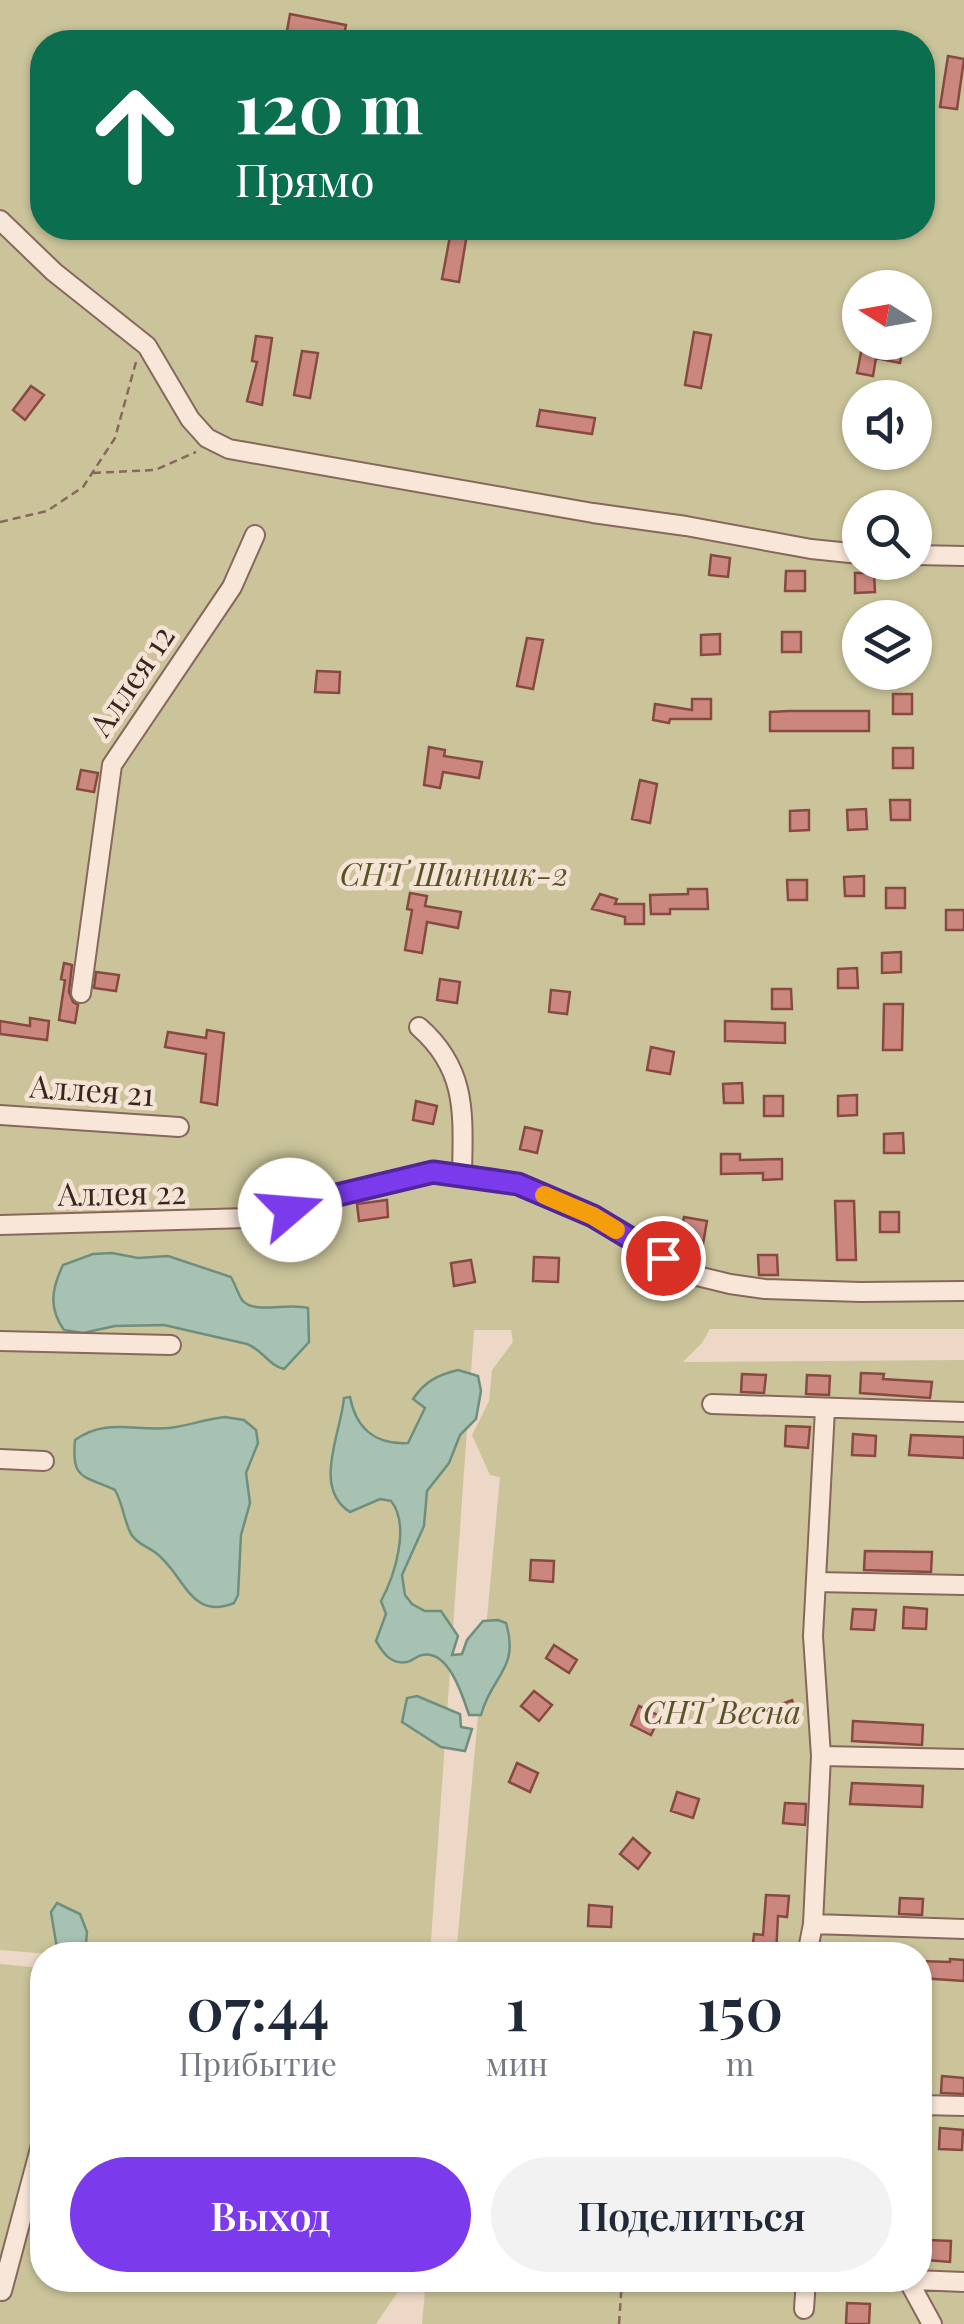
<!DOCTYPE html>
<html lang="ru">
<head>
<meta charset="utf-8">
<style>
	:root { --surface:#fff; --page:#f2f2f3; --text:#1f2937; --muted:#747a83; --accent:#7c3aed }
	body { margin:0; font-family:"Playfair Display",serif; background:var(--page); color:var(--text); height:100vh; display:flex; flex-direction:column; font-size:38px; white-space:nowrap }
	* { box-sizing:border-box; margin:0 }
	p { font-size:32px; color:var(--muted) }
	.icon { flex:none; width:55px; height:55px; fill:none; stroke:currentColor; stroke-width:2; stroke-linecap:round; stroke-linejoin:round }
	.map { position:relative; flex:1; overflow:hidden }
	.panel { position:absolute; left:30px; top:1942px; width:902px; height:350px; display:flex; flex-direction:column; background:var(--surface); border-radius:40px; box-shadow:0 2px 8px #0004 }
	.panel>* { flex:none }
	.top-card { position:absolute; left:30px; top:30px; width:905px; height:210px; border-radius:40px; box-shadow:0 2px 8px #0004; background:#0b6e4f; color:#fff; overflow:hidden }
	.needle { width:65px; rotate:281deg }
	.controls { position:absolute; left:842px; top:270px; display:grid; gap:20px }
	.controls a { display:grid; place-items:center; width:90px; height:90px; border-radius:50%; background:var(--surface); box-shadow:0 2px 8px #0004; font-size:50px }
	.pin { position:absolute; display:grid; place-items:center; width:85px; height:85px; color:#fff; margin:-42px; border:5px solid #fff; border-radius:50%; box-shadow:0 2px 10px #0007 }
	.me { position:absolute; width:110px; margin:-55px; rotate:72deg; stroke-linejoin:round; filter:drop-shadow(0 0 8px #0008) }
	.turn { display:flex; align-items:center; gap:35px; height:210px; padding:0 40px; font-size:45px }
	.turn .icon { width:130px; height:130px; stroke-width:2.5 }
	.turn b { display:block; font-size:70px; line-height:85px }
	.eta { display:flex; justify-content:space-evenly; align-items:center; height:170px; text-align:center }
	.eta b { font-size:60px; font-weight:600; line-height:70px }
	.action { display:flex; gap:20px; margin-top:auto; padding:20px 40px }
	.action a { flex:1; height:115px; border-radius:60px; background:var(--accent); color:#fff; font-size:40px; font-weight:600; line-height:115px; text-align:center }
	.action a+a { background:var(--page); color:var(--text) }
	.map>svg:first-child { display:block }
	.green { fill:#cbc49a; fill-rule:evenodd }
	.water { fill:#a7c1b2; stroke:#6e8f7e; stroke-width:2.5 }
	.building { fill:#cb877d; stroke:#874a42; stroke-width:2.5 }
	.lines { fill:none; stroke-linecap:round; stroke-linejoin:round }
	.minor-casing { stroke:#88675c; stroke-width:22 }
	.path { stroke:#88675c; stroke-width:2.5; stroke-dasharray:8 5; stroke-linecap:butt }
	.minor { stroke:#f8e6d9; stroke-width:18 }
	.route-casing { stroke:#51269a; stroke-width:25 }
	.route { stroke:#7c3aed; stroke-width:18 }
	.slow { stroke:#f59e0b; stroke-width:18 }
	.labels { text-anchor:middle; stroke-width:9; stroke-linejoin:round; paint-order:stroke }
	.street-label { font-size:32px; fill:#39251f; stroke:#f5e3d5 }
	.park-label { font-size:32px; font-style:italic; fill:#555426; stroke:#f5e3d5 }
</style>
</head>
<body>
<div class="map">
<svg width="964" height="2324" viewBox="0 0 964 2324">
	<rect width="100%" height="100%" fill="#edd7c6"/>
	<path class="green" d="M 0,0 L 964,0 L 964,1329 L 710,1329 L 702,1343 L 683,1362 L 964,1360 L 964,2324 L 422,2324 L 426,2280 L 920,2280 L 920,1955 L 456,1955 L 500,1477 L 490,1475 L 472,1435 L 489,1401 L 492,1370 L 513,1342 L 511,1330 L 474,1330 L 430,1955 L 61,1955 L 0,1950 ZM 42,42 L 922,42 L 922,228 L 42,228 ZM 860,288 L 915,288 L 915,342 L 860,342 ZM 860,398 L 915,398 L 915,452 L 860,452 ZM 860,508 L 915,508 L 915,562 L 860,562 ZM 860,618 L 915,618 L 915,672 L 860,672 Z
		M 0,1964 L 42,1968 L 42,2280 L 406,2280 L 376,2324 L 0,2324 Z"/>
	<path class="water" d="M 112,1253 L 138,1258 L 168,1256 L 231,1277 C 235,1284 238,1294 242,1300 C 254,1315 288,1302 308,1308 L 309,1342 L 284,1369 C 268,1365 263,1350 247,1344 L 164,1325 L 115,1326 L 83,1333 L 64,1330 C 48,1308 52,1288 63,1265 L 93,1254 Z
		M 458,1370 L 478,1376 L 481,1391 L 476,1419 L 460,1435 L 449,1463 L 427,1491 L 424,1526 L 402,1575 L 405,1595 L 412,1604 L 425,1611 L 441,1611 L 458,1636 L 452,1655 L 462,1654 L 467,1640 L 483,1621 L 498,1620 L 506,1623 C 520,1669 491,1676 481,1715 L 469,1715 C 463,1697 449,1649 422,1655 C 416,1656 413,1661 407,1662 C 391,1665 383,1653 376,1641 L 386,1614 L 381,1601 C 394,1577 411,1526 391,1501 L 380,1499 L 350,1512 C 312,1488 341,1433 344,1398 L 350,1397 C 356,1428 375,1445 408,1443 L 425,1408 L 413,1399 C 425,1381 438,1375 458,1370 Z
		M 225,1417 L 244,1420 L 256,1430 L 258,1443 L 246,1473 L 250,1503 L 241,1535 L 238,1595 L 234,1603 C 190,1621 185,1575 156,1553 C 147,1546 138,1545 131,1534 C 124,1521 123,1504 115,1490 C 84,1475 71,1481 75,1440 C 105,1418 134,1431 169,1428 C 188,1426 205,1419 225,1417 Z
		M 417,1696 L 460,1714 L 461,1727 L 472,1729 L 465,1751 L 441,1747 L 402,1722 L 407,1698 Z
		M 57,1903 L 80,1914 L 87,1932 L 85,1955 L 58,1955 L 51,1912 Z"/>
	<path class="building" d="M 290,14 L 346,25 L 343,40 L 305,34 L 304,42 L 285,42 Z
		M 948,56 L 964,59 L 957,109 L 940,107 Z
		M 451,231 L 467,234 L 459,282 L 442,279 Z
		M 694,332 L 711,335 L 701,388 L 685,385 Z
		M 256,336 L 272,338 L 262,405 L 247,401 L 257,362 L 252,361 Z
		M 863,342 L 903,347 L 900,363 L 876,358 L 873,376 L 857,373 Z
		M 302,351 L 318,353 L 310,398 L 294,395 Z
		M 31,386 L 44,395 L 25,420 L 13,410 Z
		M 540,410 L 595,418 L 592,434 L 537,426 Z
		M 711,555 L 730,558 L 728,577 L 709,575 Z
		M 786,571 L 805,571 L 805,591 L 785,591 Z
		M 855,573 L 874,573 L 875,592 L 855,593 Z
		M 782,632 L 801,632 L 801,652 L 782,652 Z
		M 720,634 L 720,654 L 701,655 L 701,635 Z
		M 527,638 L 543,640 L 533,689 L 517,686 Z
		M 317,671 L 340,672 L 339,693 L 315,692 Z
		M 893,694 L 912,694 L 912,714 L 893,714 Z
		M 692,699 L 711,699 L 711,719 L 670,719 L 669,723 L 653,720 L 655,704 L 692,710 Z
		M 789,711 L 869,711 L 869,731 L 770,731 L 770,712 Z
		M 429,747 L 445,750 L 444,756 L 482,762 L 479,778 L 443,772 L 440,788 L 424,785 Z
		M 893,748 L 913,748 L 913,768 L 893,768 Z
		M 81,770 L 98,773 L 94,792 L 77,789 Z
		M 640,780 L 657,784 L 650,823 L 632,819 Z
		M 890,800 L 910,800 L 910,820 L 891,820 Z
		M 866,809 L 867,829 L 848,830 L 847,810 Z
		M 809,810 L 809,830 L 790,831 L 790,811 Z
		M 864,876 L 864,896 L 845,896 L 844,877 Z
		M 787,880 L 807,880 L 807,900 L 788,900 Z
		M 886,888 L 905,888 L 905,908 L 886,908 Z
		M 688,889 L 707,889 L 708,909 L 670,909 L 670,914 L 651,914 L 650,895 L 688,894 Z
		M 410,893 L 427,896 L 425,906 L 461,912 L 458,928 L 427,922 L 422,953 L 405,950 L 412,910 L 407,909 Z
		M 600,894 L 617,899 L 615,904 L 644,904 L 644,924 L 625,924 L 625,917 L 592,909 Z
		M 946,910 L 964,910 L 964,930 L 946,930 Z
		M 901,952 L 901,972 L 882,973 L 882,953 Z
		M 64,963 L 72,965 L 69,992 L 73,1002 L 78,1005 L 75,1023 L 59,1020 L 65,980 L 61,979 Z
		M 857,968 L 858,988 L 838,988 L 838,969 Z
		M 96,972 L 119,975 L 116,991 L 94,988 Z
		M 440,979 L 460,982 L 457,1003 L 437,1000 Z
		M 772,989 L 791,989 L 792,1009 L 772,1009 Z
		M 551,990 L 570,992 L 567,1014 L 549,1012 Z
		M 884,1004 L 903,1004 L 902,1050 L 883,1050 Z
		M 30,1018 L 49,1021 L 47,1040 L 0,1034 L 0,1021 L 30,1026 Z
		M 725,1021 L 785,1023 L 785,1043 L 725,1041 Z
		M 207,1030 L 224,1033 L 217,1105 L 201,1102 L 206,1054 L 165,1047 L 168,1032 L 206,1038 Z
		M 651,1047 L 674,1052 L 670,1074 L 647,1070 Z
		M 742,1083 L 743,1103 L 724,1103 L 723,1084 Z
		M 857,1095 L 857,1115 L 838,1116 L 838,1096 Z
		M 764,1096 L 783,1096 L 783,1116 L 764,1116 Z
		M 416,1101 L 437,1106 L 433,1124 L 413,1120 Z
		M 525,1127 L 542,1131 L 537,1153 L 520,1149 Z
		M 903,1133 L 904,1153 L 884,1153 L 884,1134 Z
		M 721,1154 L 740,1154 L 740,1160 L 782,1159 L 782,1179 L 763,1180 L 763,1173 L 721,1174 Z
		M 387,1200 L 388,1217 L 359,1221 L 357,1204 Z
		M 835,1201 L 854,1201 L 856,1260 L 837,1260 Z
		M 880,1212 L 899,1212 L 899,1232 L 880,1232 Z
		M 684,1217 L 707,1221 L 703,1244 L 680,1239 Z
		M 758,1255 L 777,1255 L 778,1275 L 759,1275 Z
		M 534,1257 L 559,1258 L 558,1282 L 533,1281 Z
		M 471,1260 L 475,1282 L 454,1286 L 451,1263 Z
		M 861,1373 L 884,1374 L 883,1379 L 932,1382 L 930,1398 L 860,1393 Z
		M 742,1374 L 766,1375 L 764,1393 L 741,1392 Z
		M 807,1375 L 830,1376 L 829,1395 L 806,1394 Z
		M 786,1426 L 810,1427 L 808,1448 L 785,1446 Z
		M 853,1434 L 876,1436 L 875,1456 L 852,1455 Z
		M 911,1435 L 964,1437 L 964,1458 L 909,1455 Z
		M 865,1551 L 932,1552 L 931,1572 L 864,1570 Z
		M 531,1560 L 554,1561 L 553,1582 L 530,1580 Z
		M 904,1607 L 927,1609 L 926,1629 L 903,1628 Z
		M 853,1609 L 876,1610 L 874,1630 L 851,1629 Z
		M 554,1645 L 577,1660 L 569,1673 L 546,1658 Z
		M 534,1691 L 552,1705 L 539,1721 L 521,1706 Z
		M 792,1700 L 799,1719 L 777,1727 L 771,1708 Z
		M 639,1706 L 660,1716 L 651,1735 L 631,1725 Z
		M 853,1721 L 923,1725 L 922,1745 L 852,1741 Z
		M 517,1763 L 538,1773 L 530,1792 L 509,1782 Z
		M 852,1783 L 923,1786 L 922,1807 L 850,1804 Z
		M 677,1792 L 699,1799 L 693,1818 L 671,1811 Z
		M 785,1803 L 806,1804 L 805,1825 L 783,1823 Z
		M 633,1838 L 650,1853 L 638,1869 L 620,1854 Z
		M 766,1895 L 789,1896 L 787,1917 L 778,1916 L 776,1955 L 752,1954 L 754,1934 L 763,1935 Z
		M 900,1898 L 923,1899 L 922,1915 L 899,1914 Z
		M 589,1905 L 612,1907 L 611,1927 L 588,1926 Z
		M 950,1959 L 964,1960 L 964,1981 L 920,1978 L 920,1961 L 950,1962 Z
		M 942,2076 L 964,2078 L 964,2094 L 941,2093 Z
		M 940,2128 L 963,2130 L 962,2150 L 939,2149 Z
		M 928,2240 L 951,2241 L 950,2262 L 927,2260 Z
		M 847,2303 L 870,2304 L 869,2324 L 846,2324 Z"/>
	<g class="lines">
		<defs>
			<path id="minor" d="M 0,220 L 54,272 L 147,346 L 190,419 L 207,438 L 229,449 L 593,513 L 686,526 L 811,549 L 860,554
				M 915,555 L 964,556
				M 81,993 L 112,765 L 232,587 L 255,535
				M 419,1027 C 468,1070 463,1115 462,1176
				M 0,1115 L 179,1127
				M 0,1225 L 248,1218 L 433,1172 L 518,1184 L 593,1216 L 689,1274 L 730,1284 L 765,1289 L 861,1292 L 964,1291
				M 0,1341 L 171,1345
				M 712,1404 L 964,1412
				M 0,1459 L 44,1461
				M 816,1582 L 964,1585
				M 821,1756 L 964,1759
				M 813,1924 L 964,1929
				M 807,1955 L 813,1924 L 821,1756 L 813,1636 L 825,1409
				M 920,2105 L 964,2106
				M 908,2280 L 932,2324
				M 914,2280 L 964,2282
				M 2,2291 L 42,2141
				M 804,2309 L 806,2280"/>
		</defs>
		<use href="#minor" class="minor-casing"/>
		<path class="path" d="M 93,473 L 155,470 L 196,452
			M 0,522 L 47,511 L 83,487 L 115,438 L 136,362
			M 619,2324 L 622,2280"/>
		<use href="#minor" class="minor"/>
	</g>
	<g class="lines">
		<defs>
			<path id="route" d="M 290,1210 L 304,1203 L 433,1172 L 490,1180 L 518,1184 L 593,1216 L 663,1258"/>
		</defs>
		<use href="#route" class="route-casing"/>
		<use href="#route" class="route"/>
		<path class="slow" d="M 544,1195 L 593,1216 L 616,1230"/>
	</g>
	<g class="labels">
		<g class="street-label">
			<text transform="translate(132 681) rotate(-56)" y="11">Аллея 12</text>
			<text transform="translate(92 1091) rotate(4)" y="11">Аллея 21</text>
			<text transform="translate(122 1194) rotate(-1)" y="11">Аллея 22</text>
		</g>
		<g class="park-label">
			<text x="454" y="886">СНТ Шинник-2</text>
			<text x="722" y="1724">СНТ Весна</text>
		</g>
	</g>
</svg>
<div class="controls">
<a><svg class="needle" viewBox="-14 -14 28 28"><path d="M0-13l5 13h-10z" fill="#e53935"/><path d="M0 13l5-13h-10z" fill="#747a83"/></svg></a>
<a><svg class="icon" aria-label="sound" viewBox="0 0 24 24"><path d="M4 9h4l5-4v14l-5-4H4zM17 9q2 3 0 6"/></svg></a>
<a><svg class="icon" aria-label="search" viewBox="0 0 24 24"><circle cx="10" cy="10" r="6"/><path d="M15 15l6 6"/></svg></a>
<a><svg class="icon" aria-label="layers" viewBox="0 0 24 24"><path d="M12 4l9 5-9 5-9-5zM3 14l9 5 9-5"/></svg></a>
</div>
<div class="pin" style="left:663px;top:1258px;background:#d93025"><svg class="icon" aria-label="arrive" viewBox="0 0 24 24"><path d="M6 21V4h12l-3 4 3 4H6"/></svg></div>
<svg class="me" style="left:290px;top:1210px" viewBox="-20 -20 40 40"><circle r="19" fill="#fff"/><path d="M0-13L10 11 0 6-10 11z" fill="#7c3aed"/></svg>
<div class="top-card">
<div class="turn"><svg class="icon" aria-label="ahead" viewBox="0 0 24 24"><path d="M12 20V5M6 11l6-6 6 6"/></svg><div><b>120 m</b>Прямо</div></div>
</div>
<section class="panel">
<div class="eta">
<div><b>07:44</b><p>Прибытие</p></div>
<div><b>1</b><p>мин</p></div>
<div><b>150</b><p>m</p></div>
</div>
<div class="action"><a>Выход</a><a>Поделиться</a></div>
</section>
</div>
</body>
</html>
